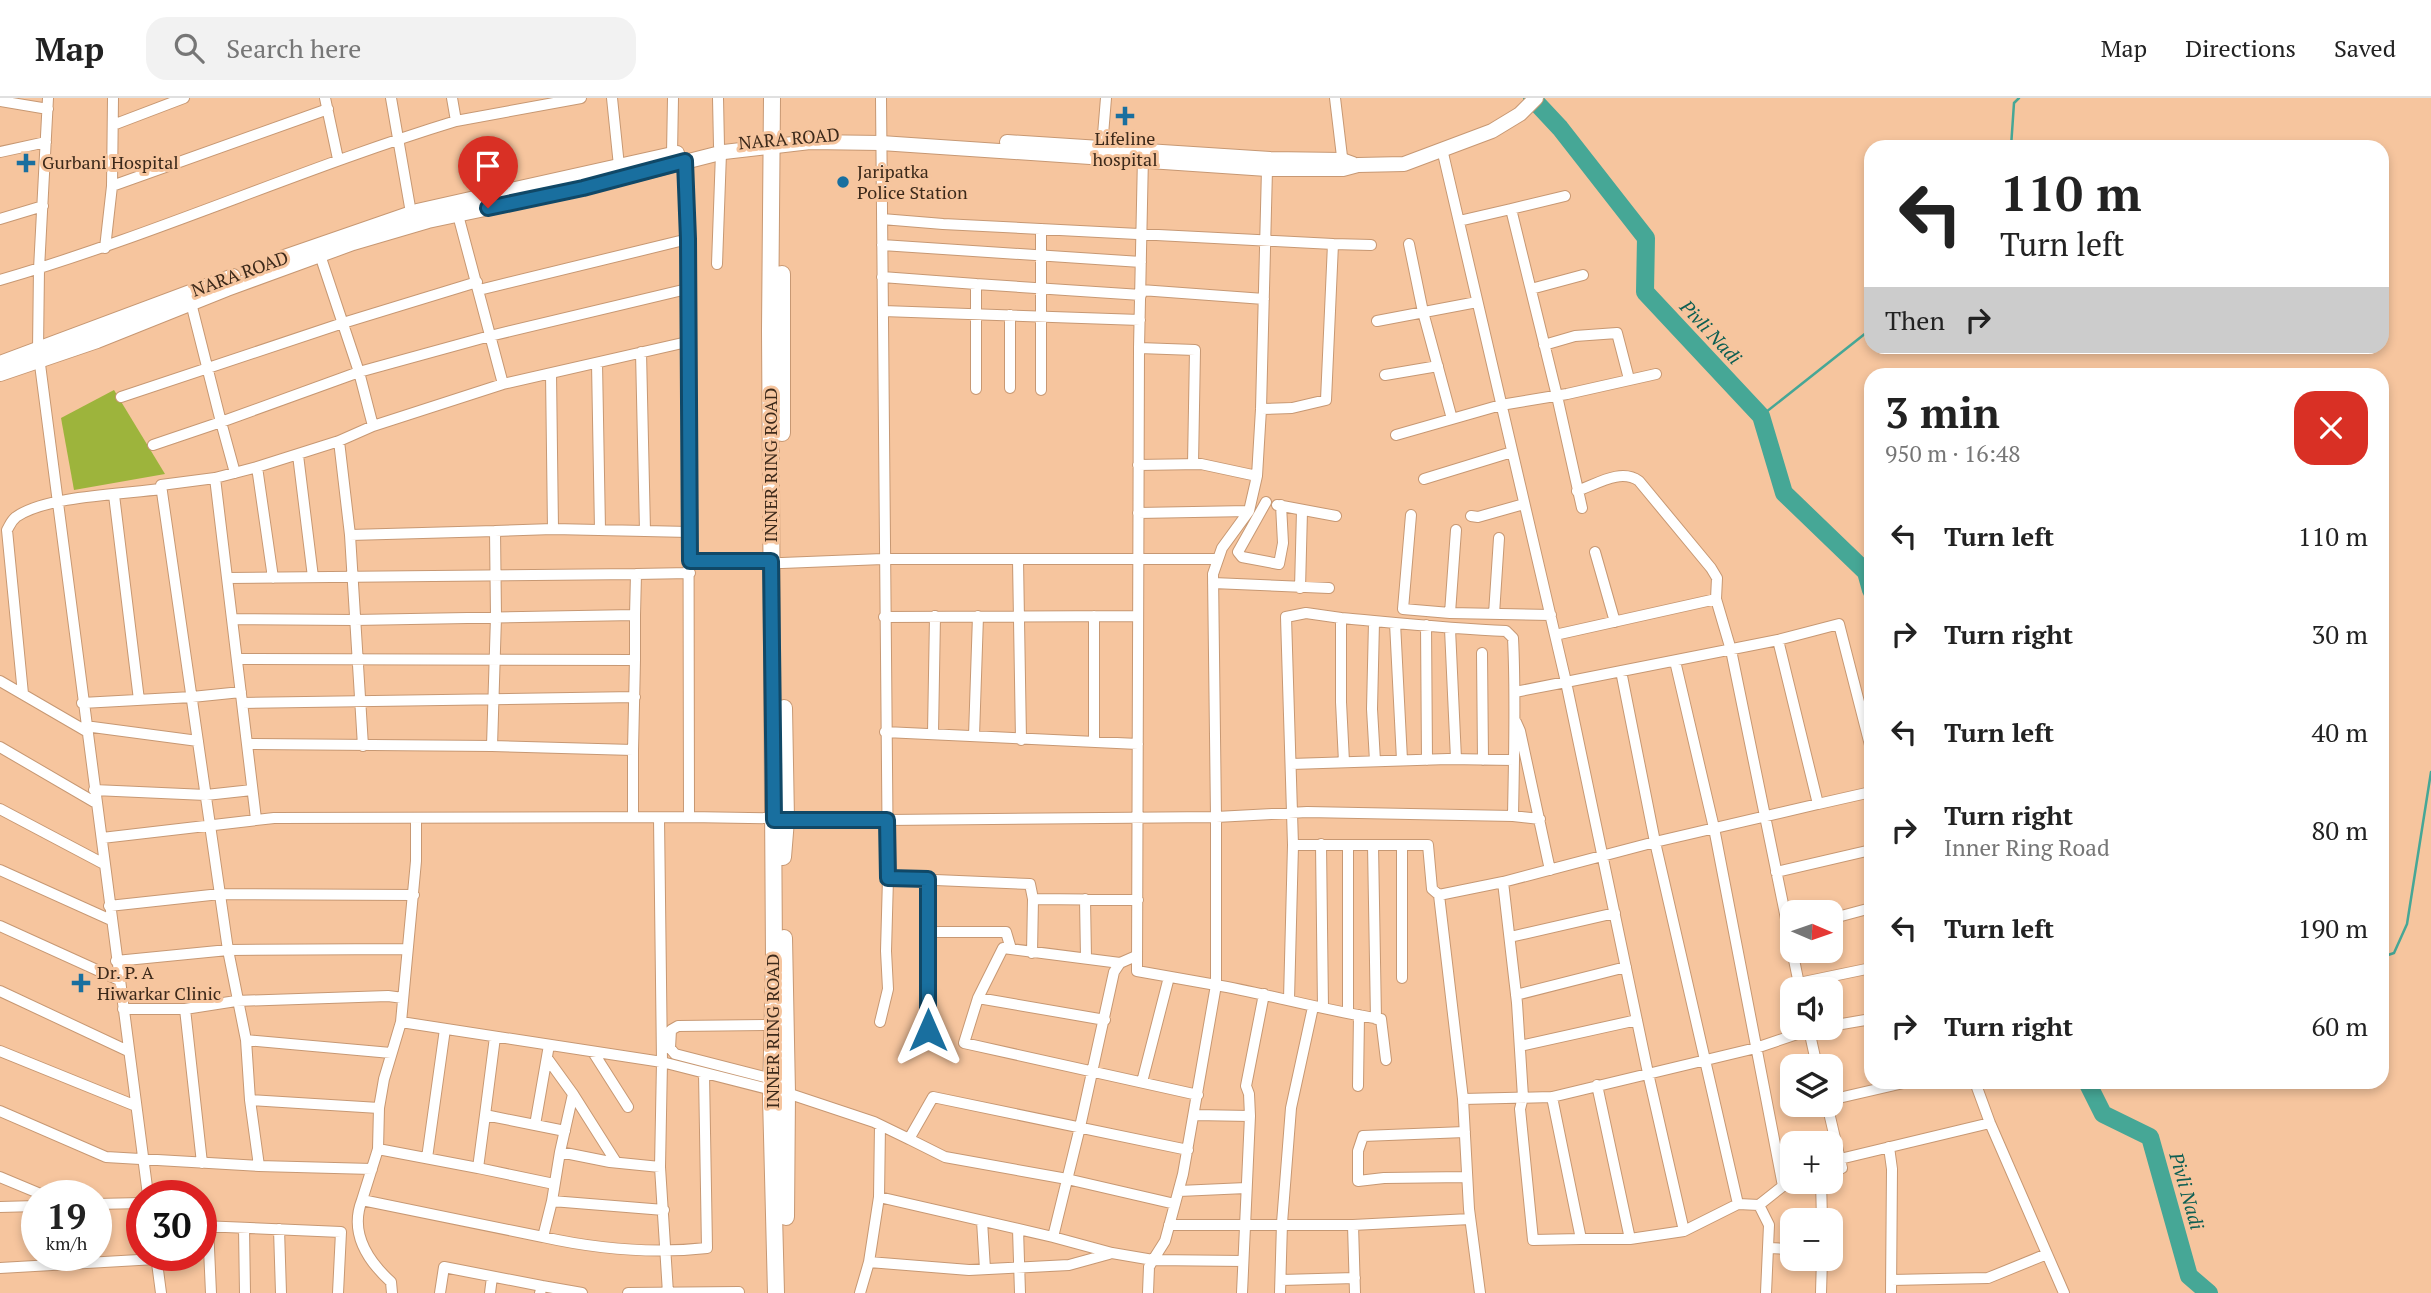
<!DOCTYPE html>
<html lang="en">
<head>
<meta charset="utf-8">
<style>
	:root { --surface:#fff; --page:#f2f2f2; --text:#222; --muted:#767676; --line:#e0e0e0 }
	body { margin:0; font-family:"PT Serif",serif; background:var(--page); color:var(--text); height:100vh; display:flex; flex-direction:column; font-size:26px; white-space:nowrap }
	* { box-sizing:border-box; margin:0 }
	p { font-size:23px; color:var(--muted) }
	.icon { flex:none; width:38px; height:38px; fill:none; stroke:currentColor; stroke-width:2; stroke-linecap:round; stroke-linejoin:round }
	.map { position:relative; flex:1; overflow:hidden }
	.sheet { position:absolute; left:1864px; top:270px; width:525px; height:721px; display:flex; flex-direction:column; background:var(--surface); border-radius:21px; box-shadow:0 4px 10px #0003 }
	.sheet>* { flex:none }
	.hud { position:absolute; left:1864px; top:42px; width:525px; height:214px; border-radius:21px; box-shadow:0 4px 10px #0003; background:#fff; color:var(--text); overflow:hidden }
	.needle { width:46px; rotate:92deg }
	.fabs { position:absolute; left:1780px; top:802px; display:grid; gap:14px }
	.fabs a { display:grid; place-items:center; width:63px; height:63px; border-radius:14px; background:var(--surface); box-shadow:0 4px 10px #0003; font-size:35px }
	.speed { position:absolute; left:21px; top:1082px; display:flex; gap:14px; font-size:35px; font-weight:700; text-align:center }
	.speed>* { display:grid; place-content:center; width:91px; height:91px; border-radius:50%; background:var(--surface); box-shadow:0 4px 10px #0003; line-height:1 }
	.speed small { font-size:18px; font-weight:400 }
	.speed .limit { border:10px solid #d22; background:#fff; color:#111 }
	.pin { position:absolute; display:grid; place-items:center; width:60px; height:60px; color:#fff; margin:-72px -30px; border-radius:50% 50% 50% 0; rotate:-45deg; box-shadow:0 0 7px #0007 }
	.pin .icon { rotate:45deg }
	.me { position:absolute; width:77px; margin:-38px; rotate:0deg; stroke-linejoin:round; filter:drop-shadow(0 0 5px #0008) }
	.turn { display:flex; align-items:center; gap:24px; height:147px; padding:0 21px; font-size:32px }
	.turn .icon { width:91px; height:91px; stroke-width:2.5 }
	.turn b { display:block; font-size:49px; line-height:60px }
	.then { display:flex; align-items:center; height:66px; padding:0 21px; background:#0003; gap:14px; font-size:26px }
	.round { display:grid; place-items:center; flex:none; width:74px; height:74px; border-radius:21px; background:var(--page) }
	.overview { display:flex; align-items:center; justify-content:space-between; height:119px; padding:0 21px }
	h1 { font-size:42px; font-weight:700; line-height:52px }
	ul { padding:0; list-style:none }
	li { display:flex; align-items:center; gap:21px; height:98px; padding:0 21px }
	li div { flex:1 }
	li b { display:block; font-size:26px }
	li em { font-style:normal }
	header { display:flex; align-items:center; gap:42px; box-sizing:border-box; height:98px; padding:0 35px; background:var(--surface); border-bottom:2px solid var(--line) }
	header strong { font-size:33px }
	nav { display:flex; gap:38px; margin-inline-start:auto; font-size:24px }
	.search { width:490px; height:63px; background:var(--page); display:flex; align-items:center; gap:18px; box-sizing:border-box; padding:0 24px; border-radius:21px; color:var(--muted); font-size:26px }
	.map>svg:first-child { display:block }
	.green { fill:#9db43c }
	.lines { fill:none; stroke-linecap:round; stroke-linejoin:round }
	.stream { stroke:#46a796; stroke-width:2.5 }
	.river { stroke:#46a796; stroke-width:18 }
	.minor-casing { stroke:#c79873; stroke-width:12 }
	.major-casing { stroke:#c79873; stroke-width:16 }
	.highway-casing { stroke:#c79873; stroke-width:18 }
	.minor { stroke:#fff; stroke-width:10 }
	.major { stroke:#fff; stroke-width:14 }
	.highway { stroke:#fff; stroke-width:16 }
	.route-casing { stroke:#104867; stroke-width:18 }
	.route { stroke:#196f9f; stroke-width:12 }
	.poi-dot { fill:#196f9f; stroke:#f6c59e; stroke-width:2.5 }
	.labels { text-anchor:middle; stroke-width:6; stroke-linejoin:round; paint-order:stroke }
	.street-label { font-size:18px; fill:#3c291a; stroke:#f6c59e }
	.poi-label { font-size:18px; fill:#3c291a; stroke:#f6c59e; text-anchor:start }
	.water-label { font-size:19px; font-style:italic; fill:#0c5e52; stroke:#f6c59e }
</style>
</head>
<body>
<header>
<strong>Map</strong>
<div class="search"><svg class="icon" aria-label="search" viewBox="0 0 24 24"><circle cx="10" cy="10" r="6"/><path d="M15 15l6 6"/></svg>Search here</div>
<nav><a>Map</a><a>Directions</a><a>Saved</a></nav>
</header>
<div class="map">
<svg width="2431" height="1195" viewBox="0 0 2431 1195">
	<rect width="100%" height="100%" fill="#f6c59e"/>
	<path class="green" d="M 114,292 L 165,376 L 74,392 L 61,320 Z"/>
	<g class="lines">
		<path class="stream" d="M 2011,49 L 2014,5 L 2019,0
			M 1761,318 L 1871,231
			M 2382,859 L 2394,855 L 2407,826 L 2431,674"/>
		<path class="river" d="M 1532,0 L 1560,30 L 1646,140 L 1645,194 L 1761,318 L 1784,395 L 1866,474 L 1871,492
			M 2087,984 L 2103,1016 L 2150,1039 L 2189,1178 L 2209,1195"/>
		<defs>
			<path id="minor" d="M 48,0 L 39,171 L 38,251 L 148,1097
				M 325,0 L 338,61
				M 391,0 L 411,115
				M 612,0 L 619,68
				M 718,0 L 719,48
				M 1335,0 L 1343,67
				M 0,3 L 48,11
				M 456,23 L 581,0
				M 113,27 L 184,0
				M 1102,49 L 1106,0
				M 1442,51 L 1555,537
				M 0,54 L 46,44
				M 672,56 L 673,0
				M 1143,58 L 1139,250 L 1137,873 L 1216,887 L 1216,719 L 1307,714 L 1513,718 C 1514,658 1516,599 1513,540 L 1506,533 C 1451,531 1396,525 1341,520 L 1341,604 L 1344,664
				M 112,88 L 328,11
				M 1511,111 L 1565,98
				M 458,117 L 503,286
				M 0,121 L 43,108
				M 882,121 L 943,126 L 1333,146 L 1326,302 L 1292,310 L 1261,311
				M 1459,123 L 1511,111 L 1557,298 L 1582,410
				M 1041,131 L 1041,292
				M 1333,146 L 1371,147
				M 1409,146 L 1423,214 L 1452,321
				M 882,147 L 1141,164
				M 105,150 L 112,88 L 113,0
				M 320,157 L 359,274 L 373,328
				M 717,166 L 721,55
				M 882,179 L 976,186 L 976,291
				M 0,182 C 155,137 302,70 456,23 L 452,0
				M 976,186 L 1141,197
				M 1531,191 L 1583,177
				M 479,192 L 688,141
				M 1141,192 L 1264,201
				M 190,201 L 221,324 L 359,274 L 490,238 L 687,191
				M 883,213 L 1140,222
				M 1010,217 L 1010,290
				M 1377,223 L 1477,204
				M 1544,247 L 1575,238 L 1617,235 L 1629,281
				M 1139,250 L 1195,252 L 1193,366
				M 597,265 L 600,432
				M 551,275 L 553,431
				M 1385,277 L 1438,268
				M 121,299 L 343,225 L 477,184
				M 1396,337 L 1501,307 L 1567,296 L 1656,276
				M 339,343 L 350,437
				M 153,347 L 221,324 L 235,375
				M 298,357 L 313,479
				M 1138,367 L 1201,366 L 1257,378
				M 257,369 L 273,480
				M 215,380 L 256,721
				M 1424,381 L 1512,354
				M 1577,393 C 1597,386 1621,370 1639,383 L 1711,470 L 1717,480 L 1716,501
				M 114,397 L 139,602
				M 1266,404 L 1238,454 L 1242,459 L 1279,466 L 1283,445 L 1281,407
				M 1277,407 L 1336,418
				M 1138,415 L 1249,413
				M 1411,417 L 1403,511 L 1450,515
				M 1471,418 L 1478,419 L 1524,406
				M 1456,432 L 1450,515 L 1551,517
				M 495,433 L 553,431 L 645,433 L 641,254
				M 645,433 L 689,434
				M 1595,454 L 1615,524
				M 1018,462 L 1021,642
				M 690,463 L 782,465 L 883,461 L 1217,461
				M 636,476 L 690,475
				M 228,480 L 636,476 L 635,517
				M 1213,485 L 1329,490
				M 1300,490 L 1302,413
				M 1494,516 L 1499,440
				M 1094,518 L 1094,644
				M 884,519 L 1138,518
				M 233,521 L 354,522 L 635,517 L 635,562
				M 1374,524 L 1372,611 L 1375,663
				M 1395,525 L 1402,662
				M 1426,527 L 1427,662
				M 1450,531 L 1456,661
				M 1778,542 L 1839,526 L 1871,651
				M 1482,555 L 1483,662
				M 237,561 L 635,562 L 633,652 L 492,648
				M 1675,563 L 1714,730 L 1783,1088 L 1806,1088 L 1816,1083
				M 1621,573 L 1655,744 L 1818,706 L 1778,542 L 1566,584 L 1648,975 L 1684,1133 L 1738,1106
				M 0,583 L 86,633
				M 1515,594 L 1566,584 L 1555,537 L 1716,501 L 1731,552 L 1792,850
				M 23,596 L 7,432 C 10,427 11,423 16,419 C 45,398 124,396 161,391
				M 82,605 L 192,599 L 241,594
				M 242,605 L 635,599
				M 1516,624 L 1520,633 L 1550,772
				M 85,628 L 198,643
				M 885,634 L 1138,646
				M 933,635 L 935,518
				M 974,638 L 978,518
				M 247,646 L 492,648 L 496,519 L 495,433 L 350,437 L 363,648
				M 0,649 L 96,705
				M 1291,666 L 1448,661 L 1514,662
				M 94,692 L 206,697 L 252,692
				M 1818,706 L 1871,694
				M 0,711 L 104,766
				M 1513,718 L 1540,721
				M 633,719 L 633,652
				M 689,719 L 887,722 L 1216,719 L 1213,476 L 1222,450 L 1249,413 L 1257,378 L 1261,311 L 1267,71
				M 659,720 L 662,964 L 660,1069 L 668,1195
				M 102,740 L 274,720 L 689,719 L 688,141 L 685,63
				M 1321,746 L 1323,910
				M 1293,747 L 1286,519 L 1306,515 L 1341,520
				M 1348,747 L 1348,914
				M 1373,747 L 1376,921
				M 0,772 L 111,822
				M 1776,774 L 1871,752
				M 888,780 L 1030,786 L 1033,801
				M 928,781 L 928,932
				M 1085,801 L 1086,860
				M 109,808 L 220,796 L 414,797
				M 1830,821 L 1871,810
				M 0,828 L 119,882
				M 928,834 L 1006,834 L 1011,851
				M 1510,839 L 1615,815
				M 1792,852 L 1800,891
				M 1032,855 L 1033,801 L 1138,802
				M 1136,858 L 1120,865 L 1114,874 L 1080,1029 L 1053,1139 L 1112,1155 L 1153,1162 L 1165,1143 L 1183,1076 L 1216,887 C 1272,897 1326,913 1381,921 L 1386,962
				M 116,863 L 228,852 L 407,851
				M 1120,865 L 1003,850 L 978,900 L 964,945 L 1198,997
				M 1402,880 L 1402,747
				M 1799,885 L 1871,870
				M 0,893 L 128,953
				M 1516,897 L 1626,869
				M 978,900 L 1105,922
				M 1289,901 L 1293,747 L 1428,747 L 1432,791 L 1439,797
				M 123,911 L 185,911
				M 401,924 L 416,763 L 416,720
				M 880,924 L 888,891 L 886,853 L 888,780 L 881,0
				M 1830,928 L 1871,921
				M 495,939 L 485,1017 L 535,1027 L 549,947
				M 246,942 L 391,955
				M 1520,948 L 1637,922
				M 0,953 L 136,1008
				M 593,954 L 628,1009
				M 547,960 L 573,996 L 560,1054
				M 772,981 L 675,956 L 670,950 L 671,932 L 678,928 L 772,927
				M 1142,984 L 1169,879
				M 1975,984 L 1990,1025 L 2064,1195
				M 1597,987 L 1630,1141 L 1684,1133
				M 1358,988 L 1359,917
				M 787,995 L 874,1024 L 909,1041
				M 573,996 L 616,1064
				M 1552,999 L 1581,1141 L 1630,1141
				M 1463,1001 L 1439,797 L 1503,784
				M 250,1002 L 379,1010
				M 1830,1002 L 1908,984
				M 1827,1006 L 1842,1070 L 1830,1076
				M 0,1013 L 106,1059 L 259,1068
				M 1195,1017 L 1250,1018
				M 535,1027 L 565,1033
				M 880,1027 L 879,1099 L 1053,1139
				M 1465,1034 L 1363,1038 L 1358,1053 L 1358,1083 L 1384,1080 L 1467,1079
				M 1889,1049 L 1892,1071 L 1891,1195
				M 378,1051 L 478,1070 L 485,1017
				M 427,1060 L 445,931
				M 1840,1061 L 1990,1025
				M 202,1065 L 185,911 L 236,903 L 388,898 L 403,900
				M 478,1070 L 554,1086
				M 372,1071 L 259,1068 L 250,1002 L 246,942 L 228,852 L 161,387 L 215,380 L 257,369 L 339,343 L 373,328 L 503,286 L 687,244
				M 0,1079 L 43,1097
				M 1821,1083 L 1822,1122
				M 1179,1093 L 1246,1090
				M 362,1102 L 378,1051 L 379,1010 L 384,981 L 401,924 L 662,964 L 772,992
				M 552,1103 L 664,1112
				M 96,1106 L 142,1105
				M 1175,1106 L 1067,1081 L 945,1059 L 909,1041 L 933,999 L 1188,1052
				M 1759,1107 L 1769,1127 L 1766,1195
				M 0,1109 L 37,1108
				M 982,1123 L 985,1171
				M 1169,1127 L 1353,1127 L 1470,1121
				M 1353,1127 L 1355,1195
				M 201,1128 L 341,1134 L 338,1195
				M 208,1128 L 211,1195
				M 244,1130 L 245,1195
				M 279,1131 L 281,1195
				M 1018,1131 L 1020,1195
				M 543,1139 C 597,1151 652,1156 707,1150 L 704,975
				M 1581,1141 L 1533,1142 L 1520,1011 L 1523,999 L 1517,905 L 1503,784 L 1655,744 L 1738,1106 L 1759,1107 L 1783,1088
				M 1769,1150 L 1792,1151
				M 156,1157 L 161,1195
				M 869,1164 L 969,1172 L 1069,1167 L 1109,1156
				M 0,1170 L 156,1161
				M 1281,1182 L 1355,1180
				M 1891,1182 L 1988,1180 L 2047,1156
				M 392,1195 L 391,1184 C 368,1163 349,1135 362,1102 L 543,1139 L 552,1103 L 560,1054 L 610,1064 L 660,1069
				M 440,1195 L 444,1169 L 542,1188
				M 490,1195 L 492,1179
				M 540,1195 L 542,1188 L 582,1195
				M 628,1195 L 739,1194
				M 860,1195 L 869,1164 L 879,1099
				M 1148,1195 L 1149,1169 L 1153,1162 L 1243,1163
				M 1242,1195 L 1250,1018 L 1249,996 L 1246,988 L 1264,896
				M 1280,1195 L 1282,1125 L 1291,1010 L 1313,909
				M 1480,1195 L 1469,1111 L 1463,1001 L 1552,999 L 1756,950 L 1809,932 L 1817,968
				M 1821,1195 L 1822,1160"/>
			<path id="major" d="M 1007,44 L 1270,61 L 1342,62 L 1353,66
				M 281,160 L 417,113 L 677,55
				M 0,265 L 233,178
				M 0,276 L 97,243 L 227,191 L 353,145 L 428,123 L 583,90 L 724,54 L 810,44 L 881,45 L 1267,71 L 1343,71 L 1358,67 L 1404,66 L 1492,33 L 1520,16 L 1536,0"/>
			<path id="highway" d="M 772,0 L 770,233 L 774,860 L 771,999 L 776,1195
				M 782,335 L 782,176
				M 783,759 L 786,722 L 784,610
				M 784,840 L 787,995 L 786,1119"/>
		</defs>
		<use href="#minor" class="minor-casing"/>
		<use href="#major" class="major-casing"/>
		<use href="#highway" class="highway-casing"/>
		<use href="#minor" class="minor"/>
		<use href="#major" class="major"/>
		<use href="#highway" class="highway"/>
	</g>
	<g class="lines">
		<defs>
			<path id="route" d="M 488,110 L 583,90 L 685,63 L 688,141 L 690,463 L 771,463 L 774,722 L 887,722 L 888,780 L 928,781 L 928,932"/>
		</defs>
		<use href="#route" class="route-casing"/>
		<use href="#route" class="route"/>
	</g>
	<g class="poi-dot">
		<path d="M1121.5 7.5h7v7h7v7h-7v7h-7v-7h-7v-7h7z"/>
		<path d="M22.5 54.5h7v7h7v7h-7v7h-7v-7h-7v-7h7z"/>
		<circle cx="843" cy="84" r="7"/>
		<path d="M77.5 874.5h7v7h7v7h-7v7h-7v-7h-7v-7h7z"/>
	</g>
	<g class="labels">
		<g class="street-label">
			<text transform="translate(789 41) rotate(-5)" y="6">NARA ROAD</text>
			<text transform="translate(240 176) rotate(-20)" y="6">NARA ROAD</text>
			<text transform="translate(771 367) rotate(-90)" y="6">INNER RING ROAD</text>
			<text transform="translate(773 933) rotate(-90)" y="6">INNER RING ROAD</text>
		</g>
		<g class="poi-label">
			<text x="1125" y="47" text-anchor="middle">Lifeline<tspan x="1125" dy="21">hospital</tspan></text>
			<text x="42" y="71">Gurbani Hospital</text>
			<text x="857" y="80">Jaripatka<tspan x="857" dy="21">Police Station</tspan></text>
			<text x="97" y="881">Dr. P. A<tspan x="97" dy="21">Hiwarkar Clinic</tspan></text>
		</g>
		<g class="water-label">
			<text transform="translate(1711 234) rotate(47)" y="7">Pivli Nadi</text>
			<text transform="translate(2187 1093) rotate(74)" y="7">Pivli Nadi</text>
		</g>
	</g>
</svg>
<div class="fabs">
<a><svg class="needle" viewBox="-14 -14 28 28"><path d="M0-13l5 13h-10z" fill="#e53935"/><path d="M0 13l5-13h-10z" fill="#767676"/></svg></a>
<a><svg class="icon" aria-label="sound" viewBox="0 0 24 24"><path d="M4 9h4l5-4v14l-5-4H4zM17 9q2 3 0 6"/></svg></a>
<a><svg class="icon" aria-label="layers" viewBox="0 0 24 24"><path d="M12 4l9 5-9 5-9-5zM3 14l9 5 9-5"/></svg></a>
<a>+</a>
<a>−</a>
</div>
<div class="speed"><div>19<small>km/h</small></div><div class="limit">30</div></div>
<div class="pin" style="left:488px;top:110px;background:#d93025"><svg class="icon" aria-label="arrive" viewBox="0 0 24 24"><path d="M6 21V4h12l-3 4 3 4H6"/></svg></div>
<svg class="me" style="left:928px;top:932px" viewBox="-20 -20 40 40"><path d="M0-17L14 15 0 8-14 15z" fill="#196f9f" stroke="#fff" stroke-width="4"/></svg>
<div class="hud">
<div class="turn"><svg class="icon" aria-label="left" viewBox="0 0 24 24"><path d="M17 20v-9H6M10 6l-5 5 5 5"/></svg><div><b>110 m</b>Turn left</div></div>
<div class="then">Then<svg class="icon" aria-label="right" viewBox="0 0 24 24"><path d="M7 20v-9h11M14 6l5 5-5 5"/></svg></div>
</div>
<section class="sheet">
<div class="overview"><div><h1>3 min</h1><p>950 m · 16:48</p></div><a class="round" style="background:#d93025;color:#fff"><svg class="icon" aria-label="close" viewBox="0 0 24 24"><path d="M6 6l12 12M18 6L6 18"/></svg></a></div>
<ul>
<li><svg class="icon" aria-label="left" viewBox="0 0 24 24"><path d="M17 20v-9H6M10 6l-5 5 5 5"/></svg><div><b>Turn left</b></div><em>110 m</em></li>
<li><svg class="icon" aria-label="right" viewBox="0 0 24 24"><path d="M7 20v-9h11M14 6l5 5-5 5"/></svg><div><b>Turn right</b></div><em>30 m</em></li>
<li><svg class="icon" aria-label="left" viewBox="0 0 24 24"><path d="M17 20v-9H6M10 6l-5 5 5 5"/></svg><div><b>Turn left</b></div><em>40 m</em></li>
<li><svg class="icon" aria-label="right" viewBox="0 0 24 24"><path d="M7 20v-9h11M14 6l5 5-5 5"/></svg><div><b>Turn right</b><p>Inner Ring Road</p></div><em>80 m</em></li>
<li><svg class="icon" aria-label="left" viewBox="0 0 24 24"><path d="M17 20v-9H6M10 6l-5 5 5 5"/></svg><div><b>Turn left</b></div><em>190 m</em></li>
<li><svg class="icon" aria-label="right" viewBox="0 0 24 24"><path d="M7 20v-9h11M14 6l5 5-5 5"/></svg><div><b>Turn right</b></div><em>60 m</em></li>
</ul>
</section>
</div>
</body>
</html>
